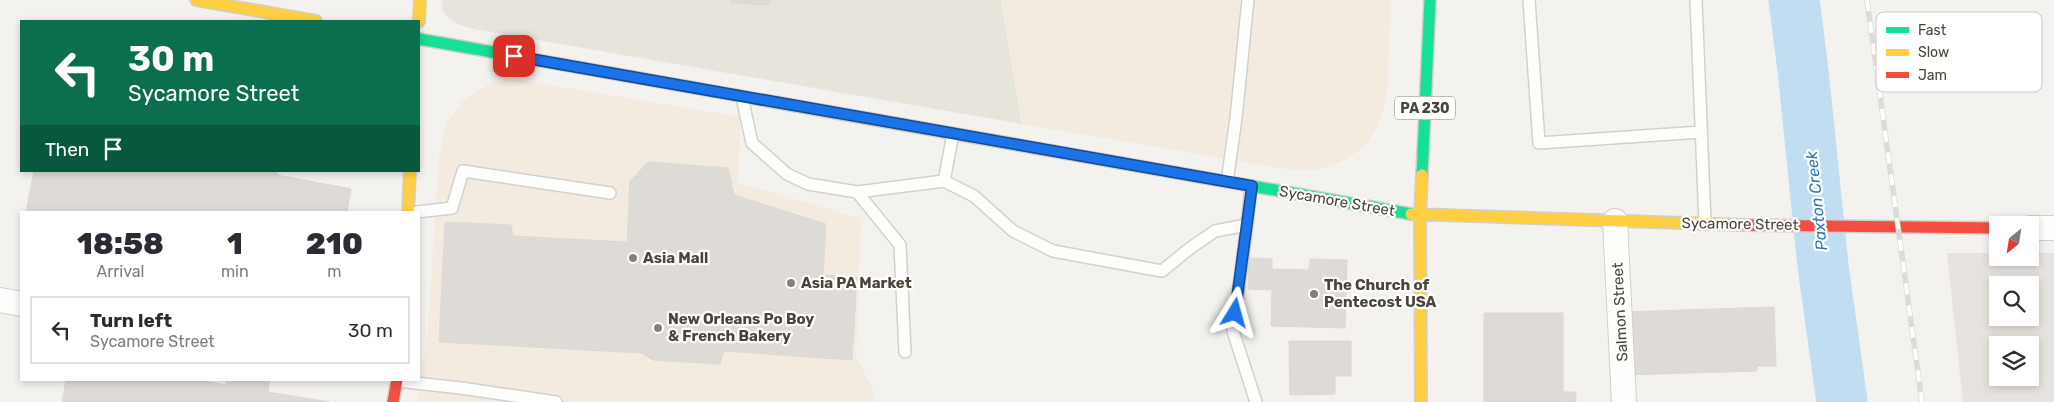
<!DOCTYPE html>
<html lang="en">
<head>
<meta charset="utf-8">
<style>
	:root { --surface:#fff; --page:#f2f2f3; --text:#2b2b33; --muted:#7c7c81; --line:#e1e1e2 }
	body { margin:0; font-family:Rubik,sans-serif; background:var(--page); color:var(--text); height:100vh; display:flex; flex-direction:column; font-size:19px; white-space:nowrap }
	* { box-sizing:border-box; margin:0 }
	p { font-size:16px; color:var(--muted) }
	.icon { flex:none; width:28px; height:28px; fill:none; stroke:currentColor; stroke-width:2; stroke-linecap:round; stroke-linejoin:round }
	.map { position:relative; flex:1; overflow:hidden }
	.sheet { position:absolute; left:20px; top:211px; width:400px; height:170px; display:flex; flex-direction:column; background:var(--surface); border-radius:0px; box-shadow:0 2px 8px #0003 }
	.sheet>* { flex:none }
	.guide { position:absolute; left:20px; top:20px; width:400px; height:152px; border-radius:0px; box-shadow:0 2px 8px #0003; background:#0b6e4f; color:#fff; overflow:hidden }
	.needle { width:32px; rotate:210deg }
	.tools { position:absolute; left:1989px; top:216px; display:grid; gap:10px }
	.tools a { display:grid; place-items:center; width:50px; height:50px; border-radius:0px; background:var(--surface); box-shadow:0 2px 8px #0003; font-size:25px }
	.pin { position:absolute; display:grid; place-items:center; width:42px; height:42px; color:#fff; margin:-21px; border-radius:10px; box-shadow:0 2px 8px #0006 }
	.me { position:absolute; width:55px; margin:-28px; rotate:8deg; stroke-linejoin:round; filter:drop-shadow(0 0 4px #0008) }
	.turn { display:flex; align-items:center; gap:18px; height:105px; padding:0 25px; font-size:22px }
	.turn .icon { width:65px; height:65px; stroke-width:2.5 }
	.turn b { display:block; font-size:35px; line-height:42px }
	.then { display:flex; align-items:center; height:48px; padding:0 25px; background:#0003; gap:10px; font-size:19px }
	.eta { display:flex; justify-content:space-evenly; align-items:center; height:85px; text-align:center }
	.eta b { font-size:30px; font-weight:800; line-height:35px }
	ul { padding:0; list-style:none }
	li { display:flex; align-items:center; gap:15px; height:68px; margin:0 10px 8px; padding:0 15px; border:2px solid var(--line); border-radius:0px }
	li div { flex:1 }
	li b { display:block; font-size:19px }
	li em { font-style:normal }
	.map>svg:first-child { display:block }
	.residential { fill:#e7e4dc }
	.commercial { fill:#f3ebdf }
	.industrial { fill:#e6e2de; fill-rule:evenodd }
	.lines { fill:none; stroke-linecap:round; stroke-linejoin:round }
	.river { stroke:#c0ddf1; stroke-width:51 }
	.building { fill:#dedbd6; stroke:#dcd9d4 }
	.lane-casing { stroke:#d2d0cb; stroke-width:14 }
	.street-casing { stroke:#d2d0cb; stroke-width:26 }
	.fast-casing { stroke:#d3cfc5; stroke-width:14 }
	.slow-casing { stroke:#d3cfc5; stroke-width:14 }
	.jam-casing { stroke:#d3cfc5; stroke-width:14 }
	.lane { stroke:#fdfdfc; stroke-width:11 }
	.street { stroke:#fdfdfc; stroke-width:24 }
	.fast { stroke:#16e098; stroke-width:11 }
	.slow { stroke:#ffcf43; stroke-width:11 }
	.jam { stroke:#f24e42; stroke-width:11 }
	.rail-casing { stroke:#dbdbda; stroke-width:5.5 }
	.rail { stroke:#fff; stroke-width:4; stroke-dasharray:11; stroke-linecap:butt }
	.route-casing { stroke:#114b97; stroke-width:12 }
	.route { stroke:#1a73e8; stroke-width:9 }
	.poi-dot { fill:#868178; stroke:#fff; stroke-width:2 }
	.labels { text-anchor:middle; stroke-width:4.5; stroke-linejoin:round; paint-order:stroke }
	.shield { fill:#fff; stroke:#817c74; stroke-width:1 }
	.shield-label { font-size:14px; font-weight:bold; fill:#4b4439 }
	.street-label { font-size:15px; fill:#4b4439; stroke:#fff }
	.poi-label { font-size:15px; font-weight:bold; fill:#4b4439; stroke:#fff; text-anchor:start }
	.water-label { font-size:16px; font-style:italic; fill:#2e7ab2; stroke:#fff }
	.key { fill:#fff; stroke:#c9c7c4; stroke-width:1 }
	.key-label { font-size:14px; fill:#4b4439 }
</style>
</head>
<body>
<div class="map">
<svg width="2054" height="402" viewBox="0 0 2054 402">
	<rect width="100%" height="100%" fill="#f4f2ee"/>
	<path class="residential" d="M 443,0 L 1001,0 L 1022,124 L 474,29 L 460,25 L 449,19 L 442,9 Z"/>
	<path class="commercial" d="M 1001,0 L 1391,0 L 1387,97 L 1379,124 L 1366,145 L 1347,159 L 1322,169 L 1291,170 L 1022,124 Z
		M 513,79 L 741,117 L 738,183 L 861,218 L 856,357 L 874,392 L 873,402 L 417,402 L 427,342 L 439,156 L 446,124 L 463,101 L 480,89 L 494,83 Z"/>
	<path class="industrial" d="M 1947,253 L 1997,253 L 1998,258 L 2030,258 L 2030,253 L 2054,253 L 2054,402 L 1963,402 ZM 1998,285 L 2030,285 L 2030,318 L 1998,318 ZM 1998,345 L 2030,345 L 2030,378 L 1998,378 Z"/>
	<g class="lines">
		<path class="river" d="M 1794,0 L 1803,70 L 1823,266 L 1842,402"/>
	</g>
	<path class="building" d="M 731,0 L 770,0 L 769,5 L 731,3 Z
		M 648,162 L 728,168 L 734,195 L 826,224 L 823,275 L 857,277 L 852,360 L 724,351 L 720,364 L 653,360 L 641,353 L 439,342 L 445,222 L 511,225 L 513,236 L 627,242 L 630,181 Z
		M 34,171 L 277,171 L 277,175 L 351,189 L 347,212 L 26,212 Z
		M 1249,258 L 1272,259 L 1272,269 L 1309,270 L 1310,259 L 1347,260 L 1345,328 L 1271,326 L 1272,290 L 1248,289 Z
		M 1774,307 L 1776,366 L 1757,366 L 1757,371 L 1623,375 L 1622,312 Z
		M 1484,313 L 1563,313 L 1563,402 L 1484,402 Z
		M 1289,341 L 1351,341 L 1351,376 L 1335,376 L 1335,394 L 1290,395 Z
		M 66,380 L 199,380 L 226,385 L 227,380 L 270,380 L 268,392 L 330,402 L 62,402 Z
		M 1563,392 L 1576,392 L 1576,402 L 1563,402 Z"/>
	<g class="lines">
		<defs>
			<path id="lane" d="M 1529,0 L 1539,143 L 1701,132
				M 1696,0 L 1705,223
				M 742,97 L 752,143 L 787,174 L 808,184 L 857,192 L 944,181 L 953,134
				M 944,181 L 974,196 L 1013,231 L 1053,251 L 1162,271 L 1189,249 L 1215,231 L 1247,225 L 1251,186
				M 1227,182 L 1236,118 L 1248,0
				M 857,192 L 900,245 L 905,352
				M 417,212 L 452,208 L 463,171 L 610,193
				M 1247,225 L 1233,331 L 1256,402
				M 397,381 L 461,388 L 556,402"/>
			<path id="street" d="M 1615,221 L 1624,402
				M 2030,228 L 2054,228
				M 0,300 L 21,304"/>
			<path id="fast" d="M 419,39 L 802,107
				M 1013,144 L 1411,214
				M 1422,175 L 1430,0"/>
			<path id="slow" d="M 196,0 L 316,21
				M 419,21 L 420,0
				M 802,107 L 1013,144
				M 408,212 L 410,171
				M 1411,214 L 1745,225
				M 1421,402 L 1420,216 L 1422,175"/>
			<path id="jam" d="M 1745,225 L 1998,228
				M 393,402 L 397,380"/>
		</defs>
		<use href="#lane" class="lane-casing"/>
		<use href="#street" class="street-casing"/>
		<use href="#fast" class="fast-casing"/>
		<use href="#slow" class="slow-casing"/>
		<use href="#jam" class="jam-casing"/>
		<use href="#lane" class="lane"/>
		<use href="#street" class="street"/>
		<use href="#fast" class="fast"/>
		<use href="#slow" class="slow"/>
		<use href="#jam" class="jam"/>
		<defs>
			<path id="rail" d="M 1867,0 L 1922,402"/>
		</defs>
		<use href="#rail" class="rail-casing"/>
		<use href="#rail" class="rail"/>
	</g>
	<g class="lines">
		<defs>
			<path id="route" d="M 514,56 L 1252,186 L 1235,313"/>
		</defs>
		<use href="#route" class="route-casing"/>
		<use href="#route" class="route"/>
	</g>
	<g class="poi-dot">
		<circle cx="633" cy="258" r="5"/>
		<circle cx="791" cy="283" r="5"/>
		<circle cx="1314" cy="294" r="5"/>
		<circle cx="658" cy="328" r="5"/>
	</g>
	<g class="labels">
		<rect class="shield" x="1395" y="96.5" width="60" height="23" rx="4"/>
		<g class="shield-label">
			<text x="1425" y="113">PA 230</text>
		</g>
		<g class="street-label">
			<text transform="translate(1337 201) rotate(10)" y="5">Sycamore Street</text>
			<text transform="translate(1740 224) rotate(1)" y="5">Sycamore Street</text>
			<text transform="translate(1620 312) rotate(-93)" y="5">Salmon Street</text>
		</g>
		<g class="poi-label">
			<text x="643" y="263">Asia Mall</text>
			<text x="801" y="288">Asia PA Market</text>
			<text x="1324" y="290">The Church of<tspan x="1324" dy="17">Pentecost USA</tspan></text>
			<text x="668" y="324">New Orleans Po Boy<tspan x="668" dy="17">&amp; French Bakery</tspan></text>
		</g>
		<g class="water-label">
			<text transform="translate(1816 201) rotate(-96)" y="6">Paxton Creek</text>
		</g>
	</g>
	<rect x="1876" y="12" width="166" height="80" rx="8" class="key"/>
	<rect x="1886" y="27" width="23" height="6" fill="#16e098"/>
	<rect x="1886" y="49" width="23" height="7" fill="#ffcf43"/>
	<rect x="1886" y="72" width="23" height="6" fill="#f24e42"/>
	<g class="key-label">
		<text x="1918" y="35">Fast</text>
		<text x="1918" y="57">Slow</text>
		<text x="1918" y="80">Jam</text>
	</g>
</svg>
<div class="tools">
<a><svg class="needle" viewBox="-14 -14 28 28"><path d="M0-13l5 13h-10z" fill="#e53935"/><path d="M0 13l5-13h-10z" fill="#7c7c81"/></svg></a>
<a><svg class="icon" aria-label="search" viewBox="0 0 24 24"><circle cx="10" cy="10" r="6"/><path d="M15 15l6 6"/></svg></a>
<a><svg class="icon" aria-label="layers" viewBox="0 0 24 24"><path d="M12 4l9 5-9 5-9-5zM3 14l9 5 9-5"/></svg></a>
</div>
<div class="pin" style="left:514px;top:56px;background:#d93025"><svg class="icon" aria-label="arrive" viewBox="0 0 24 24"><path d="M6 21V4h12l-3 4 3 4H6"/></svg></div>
<svg class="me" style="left:1235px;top:313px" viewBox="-20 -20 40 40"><path d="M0-17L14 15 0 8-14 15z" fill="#1a73e8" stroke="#fff" stroke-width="4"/></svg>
<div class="guide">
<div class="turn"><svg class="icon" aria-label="left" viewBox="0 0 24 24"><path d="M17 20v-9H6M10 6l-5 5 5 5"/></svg><div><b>30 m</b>Sycamore Street</div></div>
<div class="then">Then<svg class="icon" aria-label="arrive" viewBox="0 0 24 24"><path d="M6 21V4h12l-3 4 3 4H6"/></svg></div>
</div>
<section class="sheet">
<div class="eta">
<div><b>18:58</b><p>Arrival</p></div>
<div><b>1</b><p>min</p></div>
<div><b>210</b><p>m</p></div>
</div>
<ul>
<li><svg class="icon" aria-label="left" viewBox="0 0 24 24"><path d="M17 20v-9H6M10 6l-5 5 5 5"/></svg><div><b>Turn left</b><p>Sycamore Street</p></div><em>30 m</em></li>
</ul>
</section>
</div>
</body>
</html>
